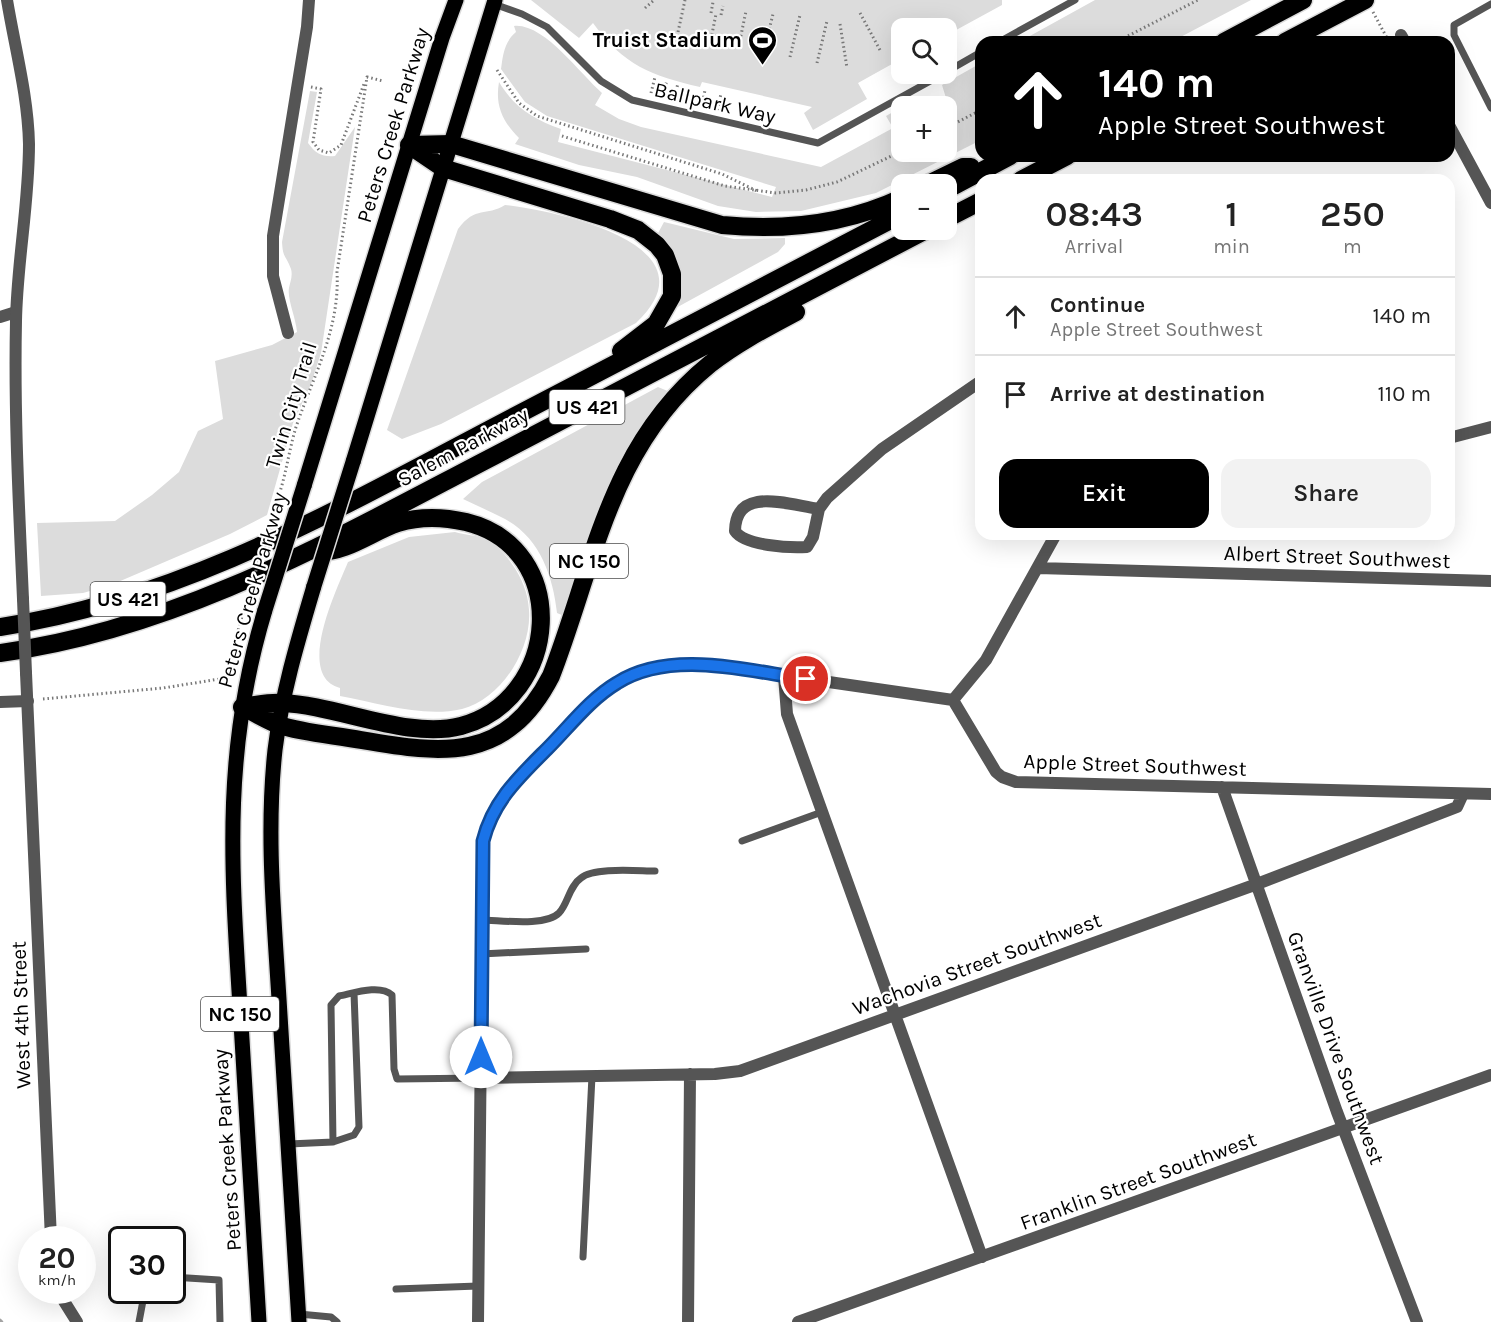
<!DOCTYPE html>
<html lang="en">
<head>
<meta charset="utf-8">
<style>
	:root { --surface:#fff; --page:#f2f2f2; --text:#222; --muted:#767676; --line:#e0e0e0; --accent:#000 }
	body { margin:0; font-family:Karla,sans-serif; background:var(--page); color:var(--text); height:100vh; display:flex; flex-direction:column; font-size:22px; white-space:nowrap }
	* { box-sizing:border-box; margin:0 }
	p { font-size:20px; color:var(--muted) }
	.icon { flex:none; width:33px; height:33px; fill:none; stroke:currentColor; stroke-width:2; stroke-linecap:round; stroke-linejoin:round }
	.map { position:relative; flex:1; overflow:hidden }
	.panel { position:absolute; left:975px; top:174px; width:480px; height:366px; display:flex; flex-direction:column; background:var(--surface); border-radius:18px; box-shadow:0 6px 24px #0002 }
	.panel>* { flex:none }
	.top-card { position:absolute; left:975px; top:36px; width:480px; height:126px; border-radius:18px; box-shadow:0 6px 24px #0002; background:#000; color:#fff; overflow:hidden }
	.tools { position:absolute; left:891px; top:18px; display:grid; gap:12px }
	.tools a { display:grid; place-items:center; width:66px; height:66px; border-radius:12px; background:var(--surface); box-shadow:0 6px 24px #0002; font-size:30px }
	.speed { position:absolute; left:18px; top:1226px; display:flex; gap:12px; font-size:30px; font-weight:700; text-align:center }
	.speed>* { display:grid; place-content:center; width:78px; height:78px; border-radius:50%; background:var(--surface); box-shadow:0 6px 24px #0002; line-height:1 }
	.speed small { font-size:15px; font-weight:400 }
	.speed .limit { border:3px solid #111; border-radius:9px; background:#fff; color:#111 }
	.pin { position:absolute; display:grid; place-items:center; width:51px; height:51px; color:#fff; margin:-26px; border:3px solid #fff; border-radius:50%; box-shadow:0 2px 6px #0007 }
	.me { position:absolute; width:66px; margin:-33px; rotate:0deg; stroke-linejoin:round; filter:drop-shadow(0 0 4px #0008) }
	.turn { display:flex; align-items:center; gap:21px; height:126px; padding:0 24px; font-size:27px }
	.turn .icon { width:78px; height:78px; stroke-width:2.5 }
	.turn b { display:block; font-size:42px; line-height:51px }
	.eta { display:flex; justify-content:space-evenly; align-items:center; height:102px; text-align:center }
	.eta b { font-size:36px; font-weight:600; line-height:42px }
	.cta { display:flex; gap:12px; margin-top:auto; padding:12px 24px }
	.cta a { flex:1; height:69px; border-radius:18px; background:var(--accent); color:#fff; font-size:24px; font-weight:600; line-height:69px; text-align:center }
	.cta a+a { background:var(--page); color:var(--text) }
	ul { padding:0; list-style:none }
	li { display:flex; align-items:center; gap:18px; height:78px; padding:0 24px; border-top:2px solid var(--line) }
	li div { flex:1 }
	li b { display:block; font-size:22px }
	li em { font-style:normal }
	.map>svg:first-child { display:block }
	.green { fill:#dcdcdc }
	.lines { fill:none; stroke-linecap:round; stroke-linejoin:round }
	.stream { stroke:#a3a3a3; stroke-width:4.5 }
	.primary-casing { stroke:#dbdbdb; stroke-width:18 }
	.motorway-casing { stroke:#dbdbdb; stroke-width:21 }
	.path { stroke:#777; stroke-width:3; stroke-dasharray:1.5 3; stroke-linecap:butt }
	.service { stroke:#555; stroke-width:7 }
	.minor { stroke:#555; stroke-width:12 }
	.tertiary { stroke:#555; stroke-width:12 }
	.primary { stroke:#000; stroke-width:15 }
	.motorway { stroke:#000; stroke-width:18 }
	.primary-bridge-casing { stroke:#dbdbdb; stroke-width:18; stroke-linecap:butt }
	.path-bridge { stroke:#777; stroke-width:3; stroke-dasharray:1.5 3; stroke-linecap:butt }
	.tertiary-bridge { stroke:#555; stroke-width:12 }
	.primary-bridge { stroke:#000; stroke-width:15 }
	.route-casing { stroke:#114b97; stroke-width:15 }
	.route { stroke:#1a73e8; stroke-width:10 }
	.labels { text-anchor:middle; stroke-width:4.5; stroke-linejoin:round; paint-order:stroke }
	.shield { fill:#fff; stroke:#4c4c4c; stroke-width:1.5 }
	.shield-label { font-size:20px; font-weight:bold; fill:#000 }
	.poi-label { font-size:21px; font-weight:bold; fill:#000; stroke:#fff; text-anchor:end }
	.street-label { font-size:21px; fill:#000; stroke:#fff }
</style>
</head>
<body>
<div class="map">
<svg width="1491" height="1322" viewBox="0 0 1491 1322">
	<rect width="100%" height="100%" fill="#fff"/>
	<path class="green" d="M 531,0 L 1002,0 L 1002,5 L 947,35 L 946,28 L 902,28 L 901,59 L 858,83 L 867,99 L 813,130 L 804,113 L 812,107 L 702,82 L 700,87 C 652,76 623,65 593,23 L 579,38 Z
		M 1095,0 L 1251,0 L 1171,42 L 1019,42 Z
		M 514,26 C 544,23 580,74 602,93 L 595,105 L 619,119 L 641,127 L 821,167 L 893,128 L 886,116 L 893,112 L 901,123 L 902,152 L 946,152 L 946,106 L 931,106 L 946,98 L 942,85 L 981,63 L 981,140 L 876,193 L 801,211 L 756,212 L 718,206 L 637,177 L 579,165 L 515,144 L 519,138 C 502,121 495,105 499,82 C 514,107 533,119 561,129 L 558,142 L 772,197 L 776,187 L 547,116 L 525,102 L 501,69 C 503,55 504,42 516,32 Z
		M 310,91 L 317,92 L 308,143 C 316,154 322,157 335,156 L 355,127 L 321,353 L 311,384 L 293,423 L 267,515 L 230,534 L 111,585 L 83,593 L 41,596 L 37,523 L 115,521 L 152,495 L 179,472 L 198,431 L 223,419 L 215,361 L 272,345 L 297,332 C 296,318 287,299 289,288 C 290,282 293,276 291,269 C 286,255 283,259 282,242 Z
		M 505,205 C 557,211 719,245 636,323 L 441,424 L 402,439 L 387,430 L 458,229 C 476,205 486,217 505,205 Z
		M 664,222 L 734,239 L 785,238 L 785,244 L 778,252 L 674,309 C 681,277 684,259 657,235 Z
		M 658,387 L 670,392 L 624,452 L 603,500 L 564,616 L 557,613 C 553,576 540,538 505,519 C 492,512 477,506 463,499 L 482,482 Z
		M 455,532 C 464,535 477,535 486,539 C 496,544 506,555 512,564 C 522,578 528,593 529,610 C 532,650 501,699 462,709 C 423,718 379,703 340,696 L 340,688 C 295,676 336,591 348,562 L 409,537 Z"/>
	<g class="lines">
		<path class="stream" d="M 0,1321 L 1,1322"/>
		<defs>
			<path id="primary" d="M 353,462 L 495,0
				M 304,486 L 442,38 L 456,0
				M 259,1322 C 253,1222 247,1123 241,1023 C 232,875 221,755 265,610
				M 299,1322 C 292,1214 286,1107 279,999 C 274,916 266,833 275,750 C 282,693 298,640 314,586"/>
			<path id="motorway" d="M 1224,42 L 1303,0
				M 1285,42 L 1365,0
				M 409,145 L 451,144 L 722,225 C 784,231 844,225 902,198
				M 409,145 L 443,168 L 610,219 L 638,230 L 657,245 L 665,255 L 672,274 L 672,296 L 656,324 L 621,351
				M 1021,180 L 1067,156
				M 928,184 L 963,167 L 971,167
				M 946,190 L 1010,156
				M 946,219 L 981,201
				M 0,627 C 181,600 338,509 498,425 C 632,354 767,284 902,214
				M 0,653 C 179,629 336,538 494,456 C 638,380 782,305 926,230
				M 242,707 C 254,712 266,720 279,725 C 304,733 334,735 361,740 C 443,754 506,763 551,676 C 595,562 609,446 710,364 C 737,343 766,328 796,312
				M 242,707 C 255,705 269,702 282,703 C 337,705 408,740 461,726 C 561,699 572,548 466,522 C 444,517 420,516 398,523 C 371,532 348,552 318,552"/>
		</defs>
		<use href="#primary" class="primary-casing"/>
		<use href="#motorway" class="motorway-casing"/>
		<path class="path" d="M 645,8 L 654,0
			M 1373,12 L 1387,38
			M 711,13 L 713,2
			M 860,13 L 880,50
			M 721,15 L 723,6
			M 840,24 L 847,68
			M 678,32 L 685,0
			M 711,39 L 716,14
			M 1116,42 L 1198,0
			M 739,45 L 746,11
			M 764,51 L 773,14
			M 790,57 L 800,15
			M 817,63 L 827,21
			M 497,70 L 519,103 L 537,116 L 722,174 L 757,191
			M 311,87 L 321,89 L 313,142 L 319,150 L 329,153 L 341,145 L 364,84
			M 651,93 L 655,77
			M 662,97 L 667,80
			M 674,100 L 678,83
			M 686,103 L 689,86
			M 702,106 L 705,90
			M 717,110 L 721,94
			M 946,128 L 981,110
			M 562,136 L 725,186 L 776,193 L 806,190 L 837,182 L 902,151
			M 278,498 C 286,475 289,450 296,427 C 314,374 340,329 337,272 L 367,77 L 383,81
			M 43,699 L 163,688 L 226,678 L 240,623"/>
		<path class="service" d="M 494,4 L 522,14 L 547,27 L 601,81 L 632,100 L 818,143 L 943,74
			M 1491,4 L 1454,25 L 1454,35 L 1491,108
			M 999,42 L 1075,0
			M 946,72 L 981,52
			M 742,841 L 822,812
			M 481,920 C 500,920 545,927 559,913 C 568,904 569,886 581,878 C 594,867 637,871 655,871
			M 481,954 L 586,949
			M 333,1142 L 354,1135 L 359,1127 L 354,993
			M 289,1144 L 333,1142 L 331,1005 L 339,996 C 354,993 380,984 392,995 L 394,1069 L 397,1079 L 481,1078
			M 583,1257 L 592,1076
			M 172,1277 L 219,1280 L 220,1322
			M 396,1289 L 478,1286
			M 299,1314 L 331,1317 L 337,1322
			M 139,1322 L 145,1290"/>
		<path class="minor" d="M 1401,35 L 1405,42
			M 1449,125 L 1491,203
			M 0,317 L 16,312
			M 288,333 L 273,276 L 273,236 L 307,27 L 309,0
			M 1449,438 L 1491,427
			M 819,509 C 789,505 736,485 735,531 C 745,546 790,548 807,547 L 813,537 L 819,509 L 827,498 L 882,449 L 981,381
			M 1038,568 L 1491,581
			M 784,676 L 787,714 L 982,1257
			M 953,700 L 986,660 L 1056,534
			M 0,702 L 28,701
			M 1222,787 L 1337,1112 L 1417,1322
			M 481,1078 L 715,1074 L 740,1071 L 1257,884 L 1457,807 L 1463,794
			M 478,1322 L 483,841 C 493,800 521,775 550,746 C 574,722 597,692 628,677 C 682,652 752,671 808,679 C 856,686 905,693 953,700 L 996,772 L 1002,777 L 1016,782 L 1491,794
			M 688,1322 L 690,1074
			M 798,1322 L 1491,1075"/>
		<path class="tertiary" d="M 7,0 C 15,48 28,96 29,144 C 29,204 17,262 16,321 C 14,414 19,507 23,599
			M 26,673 L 51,1239
			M 57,1290 L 77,1322"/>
		<use href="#primary" class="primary"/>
		<use href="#motorway" class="motorway"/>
		<defs>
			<path id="primary-bridge" d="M 314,586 L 353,462
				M 265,610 L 304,486"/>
		</defs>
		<use href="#primary-bridge" class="primary-bridge-casing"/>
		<path class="path-bridge" d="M 240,623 L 278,498"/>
		<path class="tertiary-bridge" d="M 23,599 L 26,673"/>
		<use href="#primary-bridge" class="primary-bridge"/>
	</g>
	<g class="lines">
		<defs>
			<path id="route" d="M 481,1057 L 483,841 C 493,801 519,777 547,749 C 569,727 590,699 617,683 C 671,649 747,671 806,679"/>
		</defs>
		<use href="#route" class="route-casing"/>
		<use href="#route" class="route"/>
	</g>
	<defs>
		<symbol id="stadium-pin" viewBox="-11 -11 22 30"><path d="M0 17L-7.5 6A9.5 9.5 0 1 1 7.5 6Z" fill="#000" stroke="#fff"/><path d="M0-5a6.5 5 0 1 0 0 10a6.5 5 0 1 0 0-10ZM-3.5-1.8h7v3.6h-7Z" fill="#fff"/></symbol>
	</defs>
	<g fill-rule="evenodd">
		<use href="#stadium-pin" x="746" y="24" width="33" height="45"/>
	</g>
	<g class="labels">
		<g class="shield">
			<rect x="549.5" y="390" width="75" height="34" rx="4.5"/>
			<rect x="550" y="544" width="78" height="34" rx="4.5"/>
			<rect x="90.5" y="582" width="75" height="34" rx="4.5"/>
			<rect x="201" y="997" width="78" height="34" rx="4.5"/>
		</g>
		<g class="shield-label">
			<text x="587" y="414">US 421</text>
			<text x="589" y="568">NC 150</text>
			<text x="128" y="606">US 421</text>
			<text x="240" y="1021">NC 150</text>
		</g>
		<g class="poi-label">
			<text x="742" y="47">Truist Stadium</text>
		</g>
		<g class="street-label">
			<text transform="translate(715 103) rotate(13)" y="7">Ballpark Way</text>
			<text transform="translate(393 125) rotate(-73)" y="7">Peters Creek Parkway</text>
			<text transform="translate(291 405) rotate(-73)" y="7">Twin City Trail</text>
			<text transform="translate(463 447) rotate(-28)" y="7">Salem Parkway</text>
			<text transform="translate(1337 557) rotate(2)" y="7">Albert Street Southwest</text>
			<text transform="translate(252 590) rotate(-74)" y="7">Peters Creek Parkway</text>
			<text transform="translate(1135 765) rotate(2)" y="7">Apple Street Southwest</text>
			<text transform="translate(977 964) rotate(-20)" y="7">Wachovia Street Southwest</text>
			<text transform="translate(21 1015) rotate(-92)" y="7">West 4th Street</text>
			<text transform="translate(1336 1048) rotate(70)" y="7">Granville Drive Southwest</text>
			<text transform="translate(227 1150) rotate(-94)" y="7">Peters Creek Parkway</text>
			<text transform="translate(1138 1181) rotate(-20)" y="7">Franklin Street Southwest</text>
		</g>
	</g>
</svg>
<div class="tools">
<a><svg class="icon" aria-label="search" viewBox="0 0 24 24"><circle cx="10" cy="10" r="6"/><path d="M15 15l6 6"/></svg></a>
<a>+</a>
<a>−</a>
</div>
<div class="speed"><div>20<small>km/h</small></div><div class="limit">30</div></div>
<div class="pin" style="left:806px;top:679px;background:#d93025"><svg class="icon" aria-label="arrive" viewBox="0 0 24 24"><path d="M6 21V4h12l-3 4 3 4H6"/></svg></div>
<svg class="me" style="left:481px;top:1057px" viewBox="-20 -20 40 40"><circle r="19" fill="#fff"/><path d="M0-13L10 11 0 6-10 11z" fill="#1a73e8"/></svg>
<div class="top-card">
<div class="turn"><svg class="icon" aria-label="ahead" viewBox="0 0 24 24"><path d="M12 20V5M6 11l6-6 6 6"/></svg><div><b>140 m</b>Apple Street Southwest</div></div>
</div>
<section class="panel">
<div class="eta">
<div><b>08:43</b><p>Arrival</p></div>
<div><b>1</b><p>min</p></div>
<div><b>250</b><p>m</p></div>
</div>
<ul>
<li><svg class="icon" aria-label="ahead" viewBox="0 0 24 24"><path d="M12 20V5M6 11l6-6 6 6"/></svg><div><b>Continue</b><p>Apple Street Southwest</p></div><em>140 m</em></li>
<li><svg class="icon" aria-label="arrive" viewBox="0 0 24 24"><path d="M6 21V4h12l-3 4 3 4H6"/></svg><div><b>Arrive at destination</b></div><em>110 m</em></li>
</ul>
<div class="cta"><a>Exit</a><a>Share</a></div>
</section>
</div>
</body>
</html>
